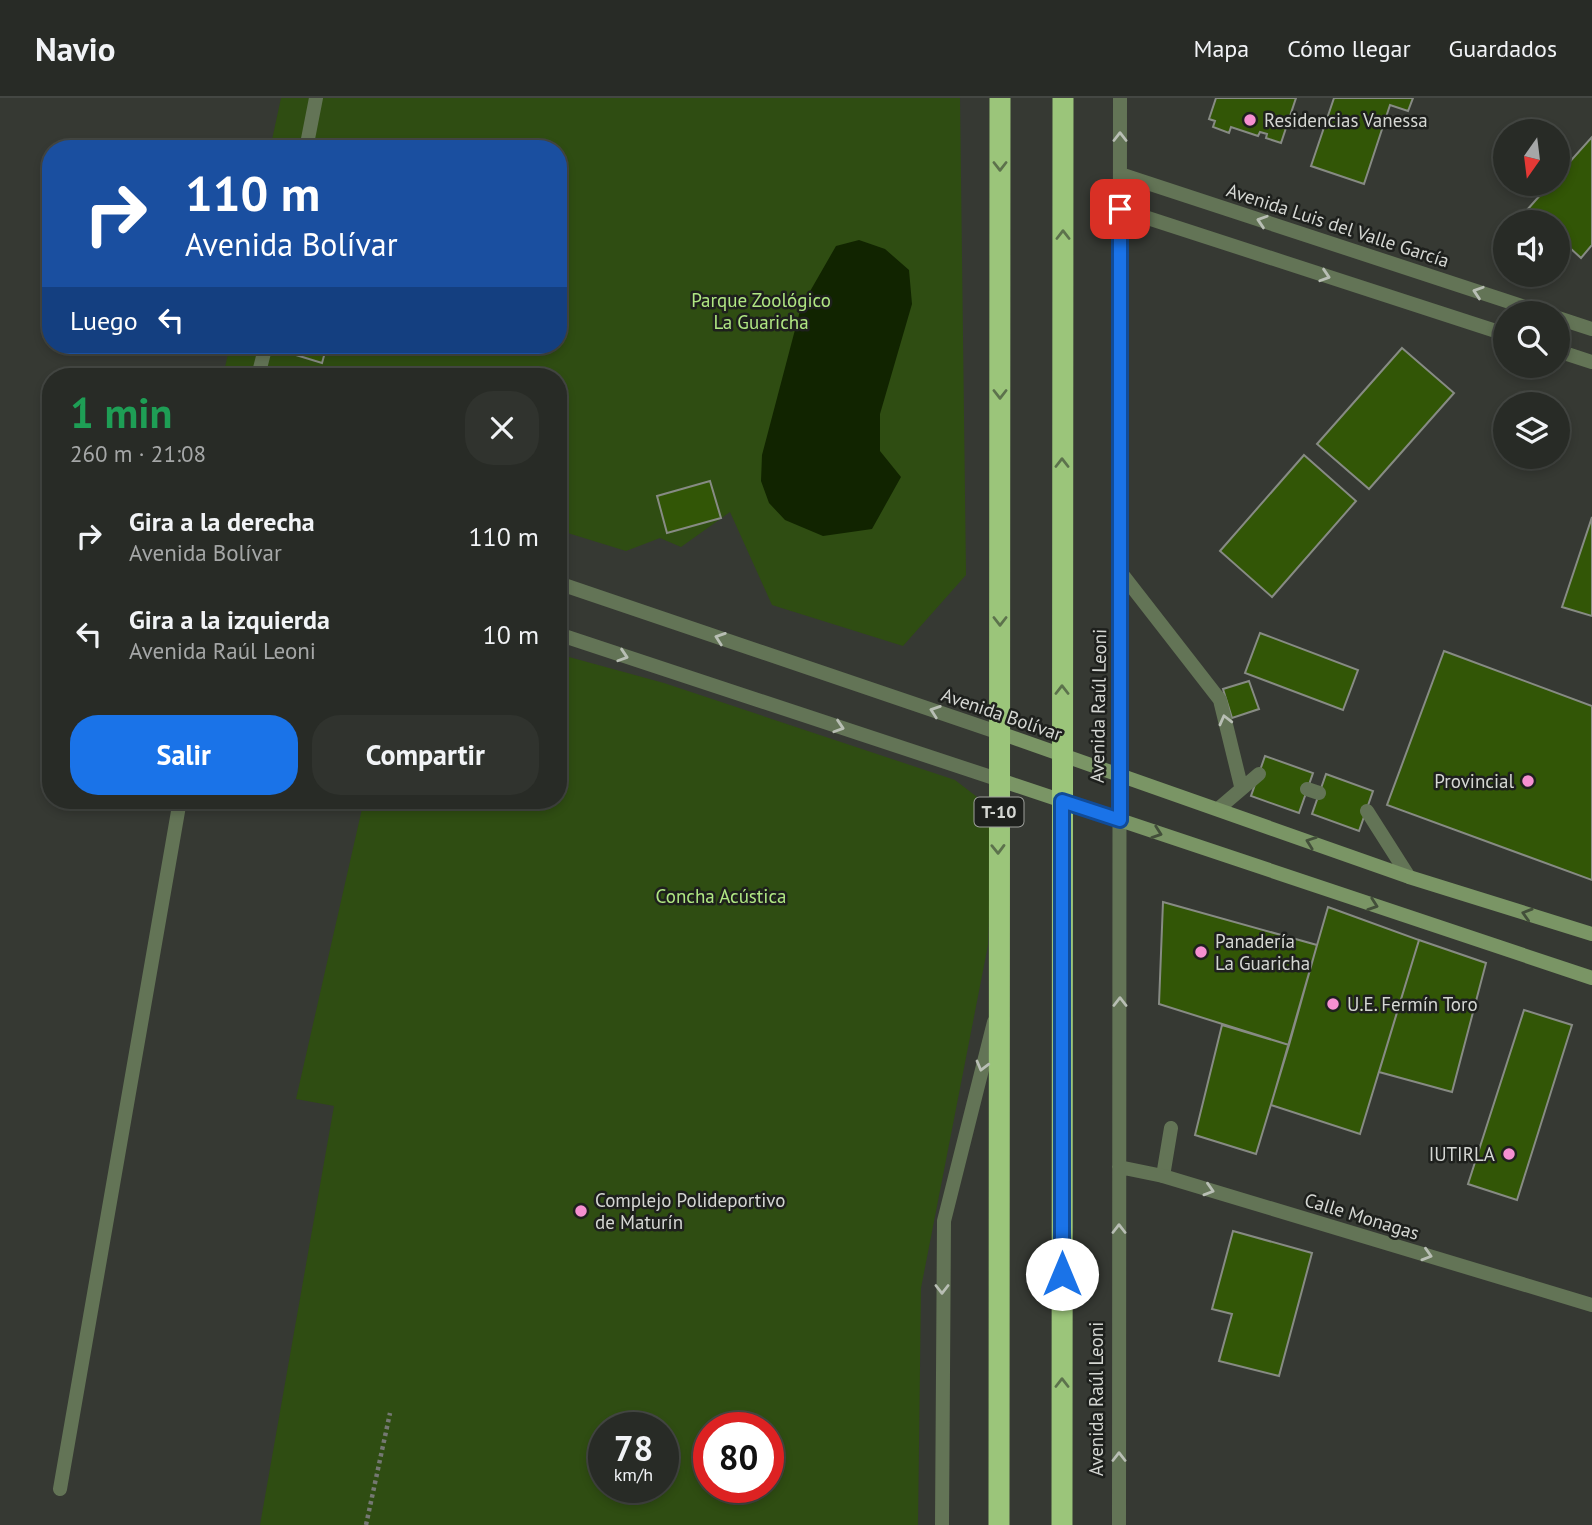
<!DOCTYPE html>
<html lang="es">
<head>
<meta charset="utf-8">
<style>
	:root { --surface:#282b26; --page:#30332e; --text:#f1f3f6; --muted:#a5a7a7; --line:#444743; --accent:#1a73e8 }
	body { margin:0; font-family:"PT Sans",sans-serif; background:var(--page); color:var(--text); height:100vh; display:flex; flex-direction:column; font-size:26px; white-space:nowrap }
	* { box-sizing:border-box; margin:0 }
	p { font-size:23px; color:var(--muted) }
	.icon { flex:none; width:38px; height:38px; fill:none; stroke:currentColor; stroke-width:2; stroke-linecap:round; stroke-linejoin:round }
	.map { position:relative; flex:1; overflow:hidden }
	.panel { position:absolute; left:42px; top:270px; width:525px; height:441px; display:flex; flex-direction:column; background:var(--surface); border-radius:28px; box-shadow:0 4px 10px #0003,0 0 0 2px var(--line) }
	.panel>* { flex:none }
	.top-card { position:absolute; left:42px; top:42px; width:525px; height:214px; border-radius:28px; box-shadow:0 4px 10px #0003,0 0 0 2px var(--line); background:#1a4fa0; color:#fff; overflow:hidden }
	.needle { width:46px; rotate:194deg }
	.buttons { position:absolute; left:1493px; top:21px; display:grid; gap:14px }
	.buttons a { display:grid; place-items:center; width:77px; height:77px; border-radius:50%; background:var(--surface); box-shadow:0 4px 10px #0003,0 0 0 2px var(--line); font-size:35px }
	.speed { position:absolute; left:588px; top:1314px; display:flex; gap:14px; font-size:35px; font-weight:700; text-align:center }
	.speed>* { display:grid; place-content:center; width:91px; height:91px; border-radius:50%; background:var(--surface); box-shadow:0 4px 10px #0003,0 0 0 2px var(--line); line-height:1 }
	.speed small { font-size:18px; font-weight:400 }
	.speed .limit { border:10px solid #d22; background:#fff; color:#111 }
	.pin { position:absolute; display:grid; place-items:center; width:60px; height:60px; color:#fff; margin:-30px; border-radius:14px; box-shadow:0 4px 10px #0006 }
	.me { position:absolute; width:77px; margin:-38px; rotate:0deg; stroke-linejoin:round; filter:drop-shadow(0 0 5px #0008) }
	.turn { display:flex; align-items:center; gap:24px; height:147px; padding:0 28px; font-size:32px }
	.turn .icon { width:91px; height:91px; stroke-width:2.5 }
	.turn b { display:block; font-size:49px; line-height:60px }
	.then { display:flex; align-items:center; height:66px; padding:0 28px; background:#0003; gap:14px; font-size:26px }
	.round { display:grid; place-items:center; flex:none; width:74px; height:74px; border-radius:28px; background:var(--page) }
	.summary { display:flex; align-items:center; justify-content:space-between; height:119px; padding:0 28px }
	h1 { font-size:42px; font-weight:700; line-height:52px; color:#1e9e55 }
	.button { display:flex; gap:14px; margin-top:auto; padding:14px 28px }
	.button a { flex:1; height:80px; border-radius:28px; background:var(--accent); color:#fff; font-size:28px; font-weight:700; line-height:80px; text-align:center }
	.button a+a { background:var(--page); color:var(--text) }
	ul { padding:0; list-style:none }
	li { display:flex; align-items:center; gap:21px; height:98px; padding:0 28px }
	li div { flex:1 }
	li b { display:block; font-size:26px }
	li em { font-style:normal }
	header { display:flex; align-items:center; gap:42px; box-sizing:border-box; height:98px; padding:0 35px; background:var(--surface); border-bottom:2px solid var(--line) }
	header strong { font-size:33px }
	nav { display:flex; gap:38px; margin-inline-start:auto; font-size:24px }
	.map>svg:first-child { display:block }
	.green { fill:#2f4d12; fill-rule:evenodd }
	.water { fill:#112400 }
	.building { fill:#325606; stroke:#878b84; stroke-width:2 }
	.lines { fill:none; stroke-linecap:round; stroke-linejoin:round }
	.path { stroke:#757873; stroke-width:4.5; stroke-dasharray:3.5 3.5; stroke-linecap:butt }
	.lane { stroke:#637456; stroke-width:14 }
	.street { stroke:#637456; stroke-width:14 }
	.secondary { stroke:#7a9565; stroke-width:14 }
	.highway { stroke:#9bc57a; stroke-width:21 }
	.oneway { stroke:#b8beb4 }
	.oneway2 { stroke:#5c724c }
	.oneway3 { stroke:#434f3a }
	.route-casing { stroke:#114b97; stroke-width:18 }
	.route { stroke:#1a73e8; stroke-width:12 }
	.poi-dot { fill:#f690d1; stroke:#1e201d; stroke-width:2.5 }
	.labels { text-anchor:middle; stroke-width:5; stroke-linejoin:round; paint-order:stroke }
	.shield { fill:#1e201d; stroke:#9ea09c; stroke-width:2 }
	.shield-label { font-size:18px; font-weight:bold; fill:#d5d7d3 }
	.poi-label { font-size:19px; fill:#d5d7d3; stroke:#1e201d; text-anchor:start }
	.street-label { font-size:19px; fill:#d5d7d3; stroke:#1e201d }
	.park-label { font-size:19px; fill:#b0e783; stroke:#1e201d }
</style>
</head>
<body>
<header>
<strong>Navio</strong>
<nav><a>Mapa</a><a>Cómo llegar</a><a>Guardados</a></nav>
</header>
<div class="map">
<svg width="1592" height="1427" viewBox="0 0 1592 1427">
	<rect width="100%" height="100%" fill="#363933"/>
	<path class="green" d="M 281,0 L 960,0 L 966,477 L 903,548 L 772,507 L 730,414 L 681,449 L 660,440 L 626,453 L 558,432 L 558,278 L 223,278 L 230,247 L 558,247 L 558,51 L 270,51 Z
		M 558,556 L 664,585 L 955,682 L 981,702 L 992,733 L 988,847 L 921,1190 L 918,1427 L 260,1427 L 334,1008 L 296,1001 L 364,702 L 558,702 ZM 604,1330 L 663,1330 L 663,1390 L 604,1390 ZM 709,1330 L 768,1330 L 768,1390 L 709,1390 Z"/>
	<path class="water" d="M 859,142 L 885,151 L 909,172 L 912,206 L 880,316 L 880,353 L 901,379 L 872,431 L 823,438 L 785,422 L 769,405 L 761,383 L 762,357 L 801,209 L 836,148 Z"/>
	<path class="building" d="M 1216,0 L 1296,0 L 1281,45 L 1266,40 L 1267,36 L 1260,34 L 1258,38 L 1231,29 L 1229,35 L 1213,29 L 1215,23 L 1209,21 Z
		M 1334,0 L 1413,0 L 1408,13 L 1390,7 L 1364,86 L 1311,68 Z
		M 1592,39 L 1592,147 L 1581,160 L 1558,139 L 1558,124 L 1541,124 L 1527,112 L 1550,86 L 1558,86 L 1558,77 Z
		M 285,247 L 327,247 L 322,265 L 283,253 Z
		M 1402,250 L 1454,295 L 1369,391 L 1317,346 Z
		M 1304,357 L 1356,403 L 1272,499 L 1220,453 Z
		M 710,383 L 721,420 L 667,435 L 657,398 Z
		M 1592,419 L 1592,518 L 1562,509 Z
		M 1260,535 L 1358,572 L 1343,612 L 1245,575 Z
		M 1444,553 L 1592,608 L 1592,782 L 1387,707 Z
		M 1249,583 L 1259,611 L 1232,620 L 1223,591 Z
		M 1265,658 L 1313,675 L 1299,715 L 1251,698 Z
		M 1326,676 L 1373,693 L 1359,733 L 1312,716 Z
		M 1163,804 L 1317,847 L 1289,947 L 1159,906 Z
		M 1328,809 L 1419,842 L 1360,1036 L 1271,1007 Z
		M 1419,842 L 1486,865 L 1452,994 L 1379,974 Z
		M 1524,912 L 1572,927 L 1517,1102 L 1468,1086 Z
		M 1222,927 L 1289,947 L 1256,1056 L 1195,1037 Z
		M 1233,1133 L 1312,1155 L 1279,1278 L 1219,1263 L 1232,1216 L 1212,1211 Z"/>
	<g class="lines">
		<path class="path" d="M 366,1427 L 390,1315"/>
		<path class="lane" d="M 306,51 L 316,0
			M 258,278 L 266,247
			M 1122,476 L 1220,602 L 1241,688
			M 1307,691 L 1319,695
			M 1218,711 L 1259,676
			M 1367,713 L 1409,779
			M 1163,1078 L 1171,1030
			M 60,1391 L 180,702"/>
		<path class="street" d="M 1120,76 L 1543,215
			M 1120,111 L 1505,236
			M 1558,220 L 1592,231
			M 1558,253 L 1592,264
			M 558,485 L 1000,635
			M 558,536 L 1000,682
			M 1119,1069 L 1163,1078 L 1592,1207
			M 942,1427 L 944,1123 L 994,924
			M 1119,1427 L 1120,0"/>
		<path class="secondary" d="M 1000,635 L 1409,779 L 1592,836
			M 1000,682 L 1592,880"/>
		<path class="highway" d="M 999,1427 L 1000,0
			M 1062,1427 L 1063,0"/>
	</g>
	<defs><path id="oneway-chevron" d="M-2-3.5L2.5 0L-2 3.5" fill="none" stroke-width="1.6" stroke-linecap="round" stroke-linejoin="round" transform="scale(1.75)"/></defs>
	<g class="oneway">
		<use href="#oneway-chevron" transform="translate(1120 39) rotate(-90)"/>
		<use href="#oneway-chevron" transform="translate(1262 123) rotate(-162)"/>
		<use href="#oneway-chevron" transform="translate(1325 178) rotate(18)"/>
		<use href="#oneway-chevron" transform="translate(1478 194) rotate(-162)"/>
		<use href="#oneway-chevron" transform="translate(720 540) rotate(-161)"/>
		<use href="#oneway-chevron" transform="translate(623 558) rotate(18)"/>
		<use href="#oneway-chevron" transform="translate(935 613) rotate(-161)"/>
		<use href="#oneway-chevron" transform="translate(1225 622) rotate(-104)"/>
		<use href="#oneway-chevron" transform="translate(839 629) rotate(18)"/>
		<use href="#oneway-chevron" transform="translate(1120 904) rotate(-90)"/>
		<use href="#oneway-chevron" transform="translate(982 968) rotate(105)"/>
		<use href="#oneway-chevron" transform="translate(1209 1092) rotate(17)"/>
		<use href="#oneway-chevron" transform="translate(1119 1131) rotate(-90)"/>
		<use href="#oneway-chevron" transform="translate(1427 1157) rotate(17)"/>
		<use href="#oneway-chevron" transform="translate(942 1191) rotate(90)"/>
		<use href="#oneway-chevron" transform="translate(1119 1359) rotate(-90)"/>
	</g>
	<g class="oneway2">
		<use href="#oneway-chevron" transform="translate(1000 68) rotate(90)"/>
		<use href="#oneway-chevron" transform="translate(1063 137) rotate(-90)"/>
		<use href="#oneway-chevron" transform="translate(1000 296) rotate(90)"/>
		<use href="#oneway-chevron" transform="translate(1062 365) rotate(-90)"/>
		<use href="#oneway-chevron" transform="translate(1000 523) rotate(90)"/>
		<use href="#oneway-chevron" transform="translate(1062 592) rotate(-90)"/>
		<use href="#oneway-chevron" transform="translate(998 751) rotate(89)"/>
		<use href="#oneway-chevron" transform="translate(1062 1285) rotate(-90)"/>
	</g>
	<g class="oneway3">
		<use href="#oneway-chevron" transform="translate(1157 735) rotate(19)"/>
		<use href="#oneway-chevron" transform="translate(1311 744) rotate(-160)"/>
		<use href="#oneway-chevron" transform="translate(1373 807) rotate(19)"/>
		<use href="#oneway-chevron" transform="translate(1527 816) rotate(-163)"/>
	</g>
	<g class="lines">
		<defs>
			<path id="route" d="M 1062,1176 L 1062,703 L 1120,722 L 1120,111"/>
		</defs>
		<use href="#route" class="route-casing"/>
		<use href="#route" class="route"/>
	</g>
	<g class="poi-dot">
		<circle cx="1250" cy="22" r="7"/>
		<circle cx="1528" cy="683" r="7"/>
		<circle cx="1201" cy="854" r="7"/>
		<circle cx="1333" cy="906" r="7"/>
		<circle cx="1509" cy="1056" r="7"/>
		<circle cx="581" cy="1113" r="7"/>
	</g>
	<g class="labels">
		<rect class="shield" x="974.5" y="699.5" width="49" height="29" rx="5"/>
		<g class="shield-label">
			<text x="999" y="720">T-10</text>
		</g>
		<g class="poi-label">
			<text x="1264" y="29">Residencias Vanessa</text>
			<text x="1514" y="690" text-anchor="end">Provincial</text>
			<text x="1215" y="850">Panadería<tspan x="1215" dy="22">La Guaricha</tspan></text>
			<text x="1347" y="913">U.E. Fermín Toro</text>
			<text x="1495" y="1063" text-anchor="end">IUTIRLA</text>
			<text x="595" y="1109">Complejo Polideportivo<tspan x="595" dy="22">de Maturín</tspan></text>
		</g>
		<g class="street-label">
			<text transform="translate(1338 127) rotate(18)" y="7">Avenida Luis del Valle García</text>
			<text transform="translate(1098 608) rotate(-89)" y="7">Avenida Raúl Leoni</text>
			<text transform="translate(1002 616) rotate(19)" y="7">Avenida Bolívar</text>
			<text transform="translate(1362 1118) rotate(17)" y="7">Calle Monagas</text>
			<text transform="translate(1096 1301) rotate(-90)" y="7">Avenida Raúl Leoni</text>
		</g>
		<g class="park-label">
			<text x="761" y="209">Parque Zoológico<tspan x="761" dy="22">La Guaricha</tspan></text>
			<text x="721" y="805">Concha Acústica</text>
		</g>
	</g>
</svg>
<div class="buttons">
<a><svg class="needle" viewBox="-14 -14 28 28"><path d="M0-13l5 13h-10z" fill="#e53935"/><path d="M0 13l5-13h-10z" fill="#a5a7a7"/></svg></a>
<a><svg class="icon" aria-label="sound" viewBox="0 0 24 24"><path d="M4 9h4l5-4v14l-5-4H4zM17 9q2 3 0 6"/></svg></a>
<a><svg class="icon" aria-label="search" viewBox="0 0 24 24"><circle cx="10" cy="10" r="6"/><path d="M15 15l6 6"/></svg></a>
<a><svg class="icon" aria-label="layers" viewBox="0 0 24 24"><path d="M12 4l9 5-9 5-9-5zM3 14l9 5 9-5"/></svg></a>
</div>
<div class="speed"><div>78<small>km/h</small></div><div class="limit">80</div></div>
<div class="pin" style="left:1120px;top:111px;background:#d93025"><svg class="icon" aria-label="arrive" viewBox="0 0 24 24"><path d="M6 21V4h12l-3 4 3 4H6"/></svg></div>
<svg class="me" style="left:1062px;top:1176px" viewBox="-20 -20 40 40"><circle r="19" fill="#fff"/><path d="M0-13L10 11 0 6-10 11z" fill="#1a73e8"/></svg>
<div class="top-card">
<div class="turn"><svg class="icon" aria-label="right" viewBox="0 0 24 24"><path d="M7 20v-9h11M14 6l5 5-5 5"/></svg><div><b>110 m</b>Avenida Bolívar</div></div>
<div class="then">Luego<svg class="icon" aria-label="left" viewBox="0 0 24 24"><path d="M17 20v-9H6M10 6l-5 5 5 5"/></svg></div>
</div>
<section class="panel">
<div class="summary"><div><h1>1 min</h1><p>260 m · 21:08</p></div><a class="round"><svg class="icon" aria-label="close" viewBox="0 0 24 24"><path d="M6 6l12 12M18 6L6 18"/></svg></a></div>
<ul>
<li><svg class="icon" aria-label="right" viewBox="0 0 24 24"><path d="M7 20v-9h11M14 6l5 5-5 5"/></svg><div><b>Gira a la derecha</b><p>Avenida Bolívar</p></div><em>110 m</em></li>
<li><svg class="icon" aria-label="left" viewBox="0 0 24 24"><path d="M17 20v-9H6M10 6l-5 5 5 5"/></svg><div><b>Gira a la izquierda</b><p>Avenida Raúl Leoni</p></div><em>10 m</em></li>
</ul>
<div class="button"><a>Salir</a><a>Compartir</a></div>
</section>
</div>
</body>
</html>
